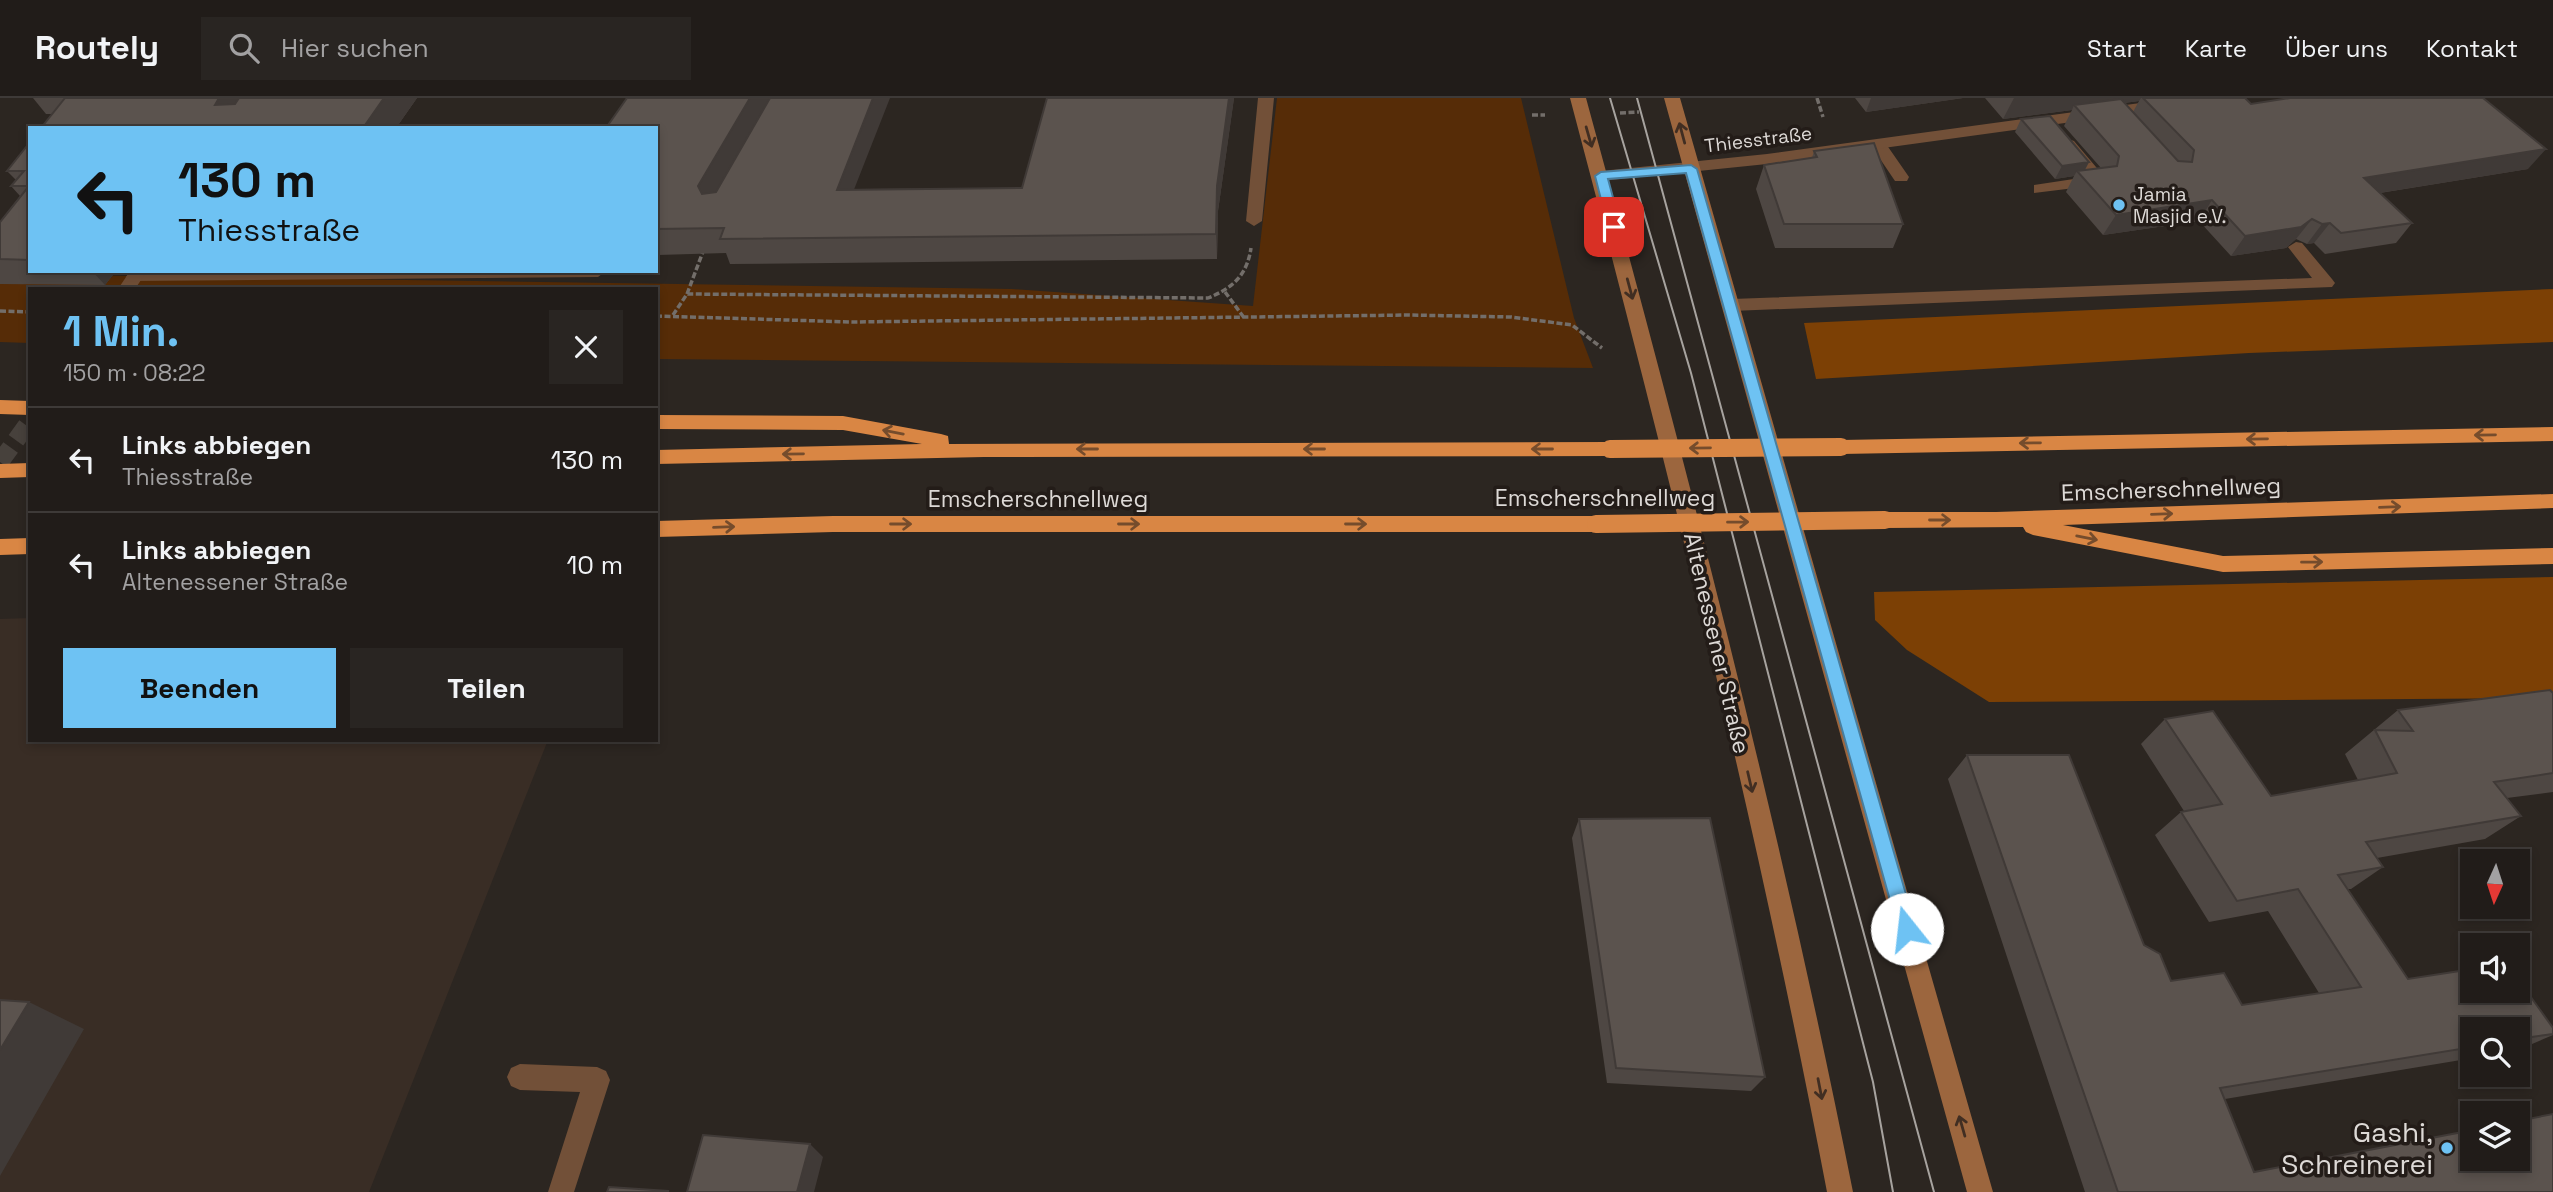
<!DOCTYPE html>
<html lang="de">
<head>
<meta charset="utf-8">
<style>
	:root { --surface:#211c19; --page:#292522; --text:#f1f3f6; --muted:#a2a1a2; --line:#3e3a38; --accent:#6ec2f3 }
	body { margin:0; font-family:"Space Grotesk",sans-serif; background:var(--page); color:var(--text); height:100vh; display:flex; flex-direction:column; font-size:26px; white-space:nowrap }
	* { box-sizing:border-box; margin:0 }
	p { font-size:23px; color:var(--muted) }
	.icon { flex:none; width:38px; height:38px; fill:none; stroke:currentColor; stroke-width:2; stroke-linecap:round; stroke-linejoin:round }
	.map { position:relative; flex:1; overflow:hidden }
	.side { position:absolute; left:28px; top:189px; width:630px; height:455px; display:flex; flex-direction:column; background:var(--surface); border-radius:0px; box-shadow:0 4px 10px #0003,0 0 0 2px var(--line) }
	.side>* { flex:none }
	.top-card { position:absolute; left:28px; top:28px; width:630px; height:147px; border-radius:0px; box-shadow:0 4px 10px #0003,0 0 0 2px var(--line); background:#6ec2f3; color:#111; overflow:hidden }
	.needle { width:46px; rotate:183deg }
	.buttons { position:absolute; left:2460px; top:751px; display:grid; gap:14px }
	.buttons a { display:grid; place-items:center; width:70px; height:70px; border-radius:0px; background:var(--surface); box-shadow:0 4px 10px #0003,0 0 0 2px var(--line); font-size:35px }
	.pin { position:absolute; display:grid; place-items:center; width:60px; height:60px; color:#fff; margin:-30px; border-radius:14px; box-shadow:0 4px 10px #0006 }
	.me { position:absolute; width:77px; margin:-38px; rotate:344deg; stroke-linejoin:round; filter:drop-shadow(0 0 5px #0008) }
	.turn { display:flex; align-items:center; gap:24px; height:147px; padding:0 35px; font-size:32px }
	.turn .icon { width:91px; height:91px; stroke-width:2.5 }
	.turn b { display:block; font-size:49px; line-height:60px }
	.round { display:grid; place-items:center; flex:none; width:74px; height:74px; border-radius:0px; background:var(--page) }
	.summary { display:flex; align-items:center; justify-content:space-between; height:119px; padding:0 35px }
	h1 { font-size:42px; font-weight:700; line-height:52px; color:var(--accent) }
	.primary-button { display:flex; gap:14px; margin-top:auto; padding:14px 35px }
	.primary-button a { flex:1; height:80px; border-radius:0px; background:var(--accent); color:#111; font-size:28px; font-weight:700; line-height:80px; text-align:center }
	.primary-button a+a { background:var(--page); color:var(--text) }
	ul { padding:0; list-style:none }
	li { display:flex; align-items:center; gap:21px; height:105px; padding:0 35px; border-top:2px solid var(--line) }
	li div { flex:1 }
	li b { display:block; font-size:26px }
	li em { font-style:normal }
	header { display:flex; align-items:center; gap:42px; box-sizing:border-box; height:98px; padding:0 35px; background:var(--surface); border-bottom:2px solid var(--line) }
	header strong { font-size:33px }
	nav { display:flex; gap:38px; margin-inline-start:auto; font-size:24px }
	.search { width:490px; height:63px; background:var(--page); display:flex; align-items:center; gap:18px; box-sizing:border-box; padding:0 24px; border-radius:0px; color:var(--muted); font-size:26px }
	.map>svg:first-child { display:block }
	.built { fill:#392d25 }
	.green { fill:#562c07 }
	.forest { fill:#7c4005 }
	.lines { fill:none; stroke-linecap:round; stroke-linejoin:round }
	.street-tunnel { stroke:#47413c; stroke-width:18; stroke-dasharray:18 9; stroke-linecap:butt }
	.path { stroke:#736e6a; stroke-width:3.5; stroke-dasharray:6 2.5; stroke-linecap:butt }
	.lane { fill:#725038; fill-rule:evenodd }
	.street { fill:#725038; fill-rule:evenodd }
	.secondary { fill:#9c663e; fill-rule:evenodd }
	.highway { fill:#d98644; fill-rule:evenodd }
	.tram { stroke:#a7a39f; stroke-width:2 }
	.highway-bridge { stroke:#d98644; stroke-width:18 }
	.wall { fill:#4e4743; fill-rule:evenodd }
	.shaded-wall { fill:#403a37 }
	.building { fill:#5b534e; stroke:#403a37; stroke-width:2 }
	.oneway { stroke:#412e22 }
	.oneway2 { stroke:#754c2c }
	.route { fill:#6ec2f3; stroke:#487e9e; stroke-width:2 }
	.poi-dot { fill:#6ec2f3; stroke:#231c18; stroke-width:2.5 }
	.labels { text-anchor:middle; stroke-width:7; stroke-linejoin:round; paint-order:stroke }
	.far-street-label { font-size:19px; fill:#ddd9d6; stroke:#231c18 }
	.far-poi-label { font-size:19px; fill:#ddd9d6; stroke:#231c18; text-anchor:start }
	.street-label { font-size:23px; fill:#ddd9d6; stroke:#231c18 }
	.near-poi-label { font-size:28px; fill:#ddd9d6; stroke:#231c18; text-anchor:end }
</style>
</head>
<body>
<header>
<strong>Routely</strong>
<div class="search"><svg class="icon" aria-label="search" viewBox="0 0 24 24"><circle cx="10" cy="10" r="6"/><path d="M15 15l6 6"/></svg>Hier suchen</div>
<nav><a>Start</a><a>Karte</a><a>Über uns</a><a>Kontakt</a></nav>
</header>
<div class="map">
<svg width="2553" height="1094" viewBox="0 0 2553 1094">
	<rect width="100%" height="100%" fill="#2c2621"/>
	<path class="built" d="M 30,520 L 30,642 L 548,642 L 369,1094 L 0,1094 L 0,521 Z"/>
	<path class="green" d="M 1277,0 L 1521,0 L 1574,220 L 1593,270 L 656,261 L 656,191 L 30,191 L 30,245 L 0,244 L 0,176 L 1012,191 L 1253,208 Z"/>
	<path class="forest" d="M 2553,191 L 2553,244 L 2249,255 L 1816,281 L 1804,225 Z
		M 2553,479 L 2553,600 L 1989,604 L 1907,552 L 1875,522 L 1874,494 Z"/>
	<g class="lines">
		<path class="street-tunnel" d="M 0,364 L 30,323"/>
		<path class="path" d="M 1817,0 L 1823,19
			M 1620,15 L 1639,14
			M 1532,17 L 1545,17
			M 1225,194 L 1245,221
			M 687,196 L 704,151
			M 0,213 L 30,214
			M 673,217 L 687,196 L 1208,200 C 1233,190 1247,177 1251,150
			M 656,218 L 852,224 L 1409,217 L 1511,219 L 1572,227 L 1602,250"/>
		<path class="lane" d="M 1258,0 L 1274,0 L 1262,123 L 1254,128 L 1246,123 Z
			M 1878,41 L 1884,43 L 1909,79 L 1907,83 L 1895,83 L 1870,46 Z
			M 2068,41 L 2074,43 L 2107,82 L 2099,87 L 2034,95 L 2034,87 L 2087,79 L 2060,46 Z
			M 2296,144 L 2302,145 L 2332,181 L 2335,185 L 2332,189 L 1732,213 L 1723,207 L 1732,201 L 2312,180 L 2288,149 Z
			M 139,173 L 606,173 L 598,179 L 129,183 L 126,179 L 129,175 Z
			M 520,966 L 597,969 L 606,973 L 610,982 L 574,1094 L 548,1094 L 580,994 L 520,992 L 511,988 L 507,979 L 511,970 Z"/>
		<path class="street" d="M 2177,0 L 2218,0 L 2210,5 L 1767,66 L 1601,83 L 1593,78 L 1601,73 L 1767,56 Z
			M 130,173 L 147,173 L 135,191 L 118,191 Z"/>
		<path class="secondary" d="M 1570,0 L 1586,0 C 1685,362 1780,726 1853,1094 L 1827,1094 C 1757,726 1666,362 1570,0 Z
			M 1664,0 L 1680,0 L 1993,1094 L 1967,1094 Z"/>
		<path class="highway" d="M 0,302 L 30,303 L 30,317 L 0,316 Z
			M 656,317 L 843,318 L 941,336 L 948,338 L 949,346 L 1610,344 L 1619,351 L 1610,358 L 984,359 L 656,366 L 656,352 L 922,346 L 843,332 L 656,331 Z
			M 2553,329 L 2553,343 L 1841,356 L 1832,349 L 1841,342 Z
			M 30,365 L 30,379 L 0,380 L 0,366 Z
			M 2553,396 L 2553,410 L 2063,427 L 2223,458 L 2553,450 L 2553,466 L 2223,474 L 2033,437 L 2026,434 L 2023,429 L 1885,430 L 1878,427 L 1875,422 L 1878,417 L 1885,414 L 1996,414 Z
			M 833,418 L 1596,418 L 1603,421 L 1606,426 L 1603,431 L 1596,434 L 833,434 L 656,439 L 656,423 Z
			M 30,440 L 30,456 L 0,457 L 0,441 Z"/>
		<path class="tram" d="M 1610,0 L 1691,275 L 1873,984 L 1893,1094
			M 1637,0 L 1934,1094"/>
		<path class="highway-bridge" d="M 1610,351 L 1841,349
			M 1596,426 L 1885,422"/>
	</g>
	<path class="wall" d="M 33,0 L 417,0 L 396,30 L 41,30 L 52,16 L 46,16 Z
		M 1047,0 L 1234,0 L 1218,113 L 1217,161 L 730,166 L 726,155 L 658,157 L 656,154 L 656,30 L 854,91 L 1022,90 Z
		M 1855,0 L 1963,0 L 1866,14 Z
		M 1985,0 L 2245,0 L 2251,6 L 2528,71 L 2380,95 L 2412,125 L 2396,145 L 2325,156 L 2314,145 L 2307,146 L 2296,141 L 2286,150 L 2231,158 L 2199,123 L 2103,137 L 2066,94 L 2074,78 L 2055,81 L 2015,34 L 2021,21 L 2089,64 L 2085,72 L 2101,70 L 2064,28 L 2072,12 L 2003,21 ZM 2139,3 L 2133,14 L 2124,5 Z
		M 30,44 L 30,173 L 116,173 L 105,187 L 0,186 L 0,124 L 20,98 L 11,88 L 16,82 L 7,73 Z
		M 1814,53 L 1903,126 L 1893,150 L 1775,150 L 1756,91 L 1764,67 L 1812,60 Z
		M 2553,595 L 2553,694 L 2507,700 L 2521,718 L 2485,741 L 2377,760 L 2383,769 L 2351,791 L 2348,791 L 2408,881 L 2553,930 L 2553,937 L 2518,952 L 2518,931 L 2473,931 L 2473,960 L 2225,1001 L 2254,1074 L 2553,1094 L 2085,1094 L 1948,681 L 1967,657 L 2144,847 L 2171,883 L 2242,907 L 2319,895 L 2268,813 L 2209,824 L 2155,737 L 2181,714 L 2184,713 L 2141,646 L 2165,621 L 2271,698 L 2358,682 L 2345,656 L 2398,612 Z
		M 1579,721 L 1765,979 L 1751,993 L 1607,985 L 1572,740 Z"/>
	<path class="shaded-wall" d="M 219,0 L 252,0 L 234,30 L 215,7 Z
		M 384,0 L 417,0 L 396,30 L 363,30 Z
		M 750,0 L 773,0 L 708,113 L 698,88 Z
		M 873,0 L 890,0 L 844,117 L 837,92 Z
		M 1229,0 L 1234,0 L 1218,113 L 1217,161 L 1216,136 L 1217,88 Z
		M 1871,0 L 1963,0 L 1866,14 Z
		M 2014,0 L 2141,0 L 2139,3 L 2077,11 L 2074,7 L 2072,12 L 2003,21 Z
		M 2546,51 L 2528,71 L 2348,100 L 2364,80 Z
		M 2089,64 L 2082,77 L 2077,73 L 2074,78 L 2055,81 L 2062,68 Z
		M 2212,102 L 2199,123 L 2103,137 L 2116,117 Z
		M 2312,121 L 2296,141 L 2286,150 L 2231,158 L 2245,138 Z
		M 2330,125 L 2314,145 L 2307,146 L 2322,126 Z
		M 92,173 L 116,173 L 105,187 Z
		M 29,904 L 84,931 L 0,1078 L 0,952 Z
		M 810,1046 L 823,1059 L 814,1094 L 797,1094 Z"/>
	<path class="building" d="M 65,0 L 219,0 L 215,7 L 235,6 L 239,0 L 384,0 L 363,30 L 41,30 Z
		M 627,0 L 750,0 L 698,88 L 702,96 L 716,94 L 770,0 L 873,0 L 837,92 L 1022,90 L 1047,0 L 1229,0 L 1217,88 L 1216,136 L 720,141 L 724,130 L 656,131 L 656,30 L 606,30 Z
		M 2143,0 L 2245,0 L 2251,6 L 2290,0 L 2483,0 L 2546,51 L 2364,80 L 2412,125 L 2341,135 L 2330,125 L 2322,126 L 2312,121 L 2301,129 L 2245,138 L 2212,102 L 2116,117 L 2077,73 L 2117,68 L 2119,58 L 2074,7 L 2121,1 L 2178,63 L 2192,64 L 2194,52 Z
		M 2050,18 L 2089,64 L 2062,68 L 2021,21 Z
		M 30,44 L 30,162 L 0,161 L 0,124 L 29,88 L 11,88 L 24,73 L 7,73 Z
		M 1874,45 L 1903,126 L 1784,126 L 1764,67 L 1817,59 L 1814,53 Z
		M 2550,592 L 2553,595 L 2553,675 L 2494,684 L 2521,718 L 2366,744 L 2383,769 L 2338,777 L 2408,881 L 2473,871 L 2473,892 L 2518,892 L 2518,881 L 2553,930 L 2553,936 L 2518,941 L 2518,931 L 2473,931 L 2473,949 L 2220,990 L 2254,1074 L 2473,1032 L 2473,1060 L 2518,1060 L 2518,1023 L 2553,1016 L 2553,1094 L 2118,1094 L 1967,657 L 2069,657 L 2144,847 L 2160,856 L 2171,883 L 2224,875 L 2242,907 L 2361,889 L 2298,791 L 2237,803 L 2181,714 L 2222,706 L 2165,621 L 2213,613 L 2271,698 L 2397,675 L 2375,632 L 2413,633 L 2398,612 Z
		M 1710,720 L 1765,979 L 1616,970 L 1579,721 Z
		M 0,902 L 29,904 L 0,952 Z
		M 703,1037 L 810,1046 L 797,1094 L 687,1094 Z
		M 609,1089 L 668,1093 L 668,1094 L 607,1094 Z"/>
	<defs><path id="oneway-shaft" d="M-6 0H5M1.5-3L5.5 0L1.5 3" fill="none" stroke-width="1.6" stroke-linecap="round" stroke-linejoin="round" transform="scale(1.75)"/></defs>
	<g class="oneway">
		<use href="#oneway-shaft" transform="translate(1682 35) rotate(-105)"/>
		<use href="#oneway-shaft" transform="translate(1589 39) rotate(74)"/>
		<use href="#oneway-shaft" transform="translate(1630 191) rotate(75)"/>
		<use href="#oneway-shaft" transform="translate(1750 684) rotate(77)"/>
		<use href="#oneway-shaft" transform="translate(1820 991) rotate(79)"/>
		<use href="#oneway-shaft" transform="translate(1962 1028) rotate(-106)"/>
	</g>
	<g class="oneway2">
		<use href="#oneway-shaft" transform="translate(893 334) rotate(-169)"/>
		<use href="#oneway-shaft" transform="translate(2485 337) rotate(179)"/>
		<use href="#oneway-shaft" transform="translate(2257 341) rotate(179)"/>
		<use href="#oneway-shaft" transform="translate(2030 345) rotate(179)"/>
		<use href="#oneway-shaft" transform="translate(1700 350) rotate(179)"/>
		<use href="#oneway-shaft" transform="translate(1087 351) rotate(180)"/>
		<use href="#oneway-shaft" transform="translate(1314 351) rotate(180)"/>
		<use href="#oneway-shaft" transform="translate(1542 351) rotate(180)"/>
		<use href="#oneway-shaft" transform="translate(793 356) rotate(179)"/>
		<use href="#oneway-shaft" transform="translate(2390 409) rotate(-2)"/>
		<use href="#oneway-shaft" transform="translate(2162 416) rotate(-2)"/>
		<use href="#oneway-shaft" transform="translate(1940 422)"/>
		<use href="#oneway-shaft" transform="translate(1738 424) rotate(-1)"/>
		<use href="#oneway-shaft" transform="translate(901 426)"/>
		<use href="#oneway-shaft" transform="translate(1129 426)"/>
		<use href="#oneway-shaft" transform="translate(1356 426)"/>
		<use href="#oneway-shaft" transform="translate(724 429) rotate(-2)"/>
		<use href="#oneway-shaft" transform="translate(2087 440) rotate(11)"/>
		<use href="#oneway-shaft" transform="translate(2312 464) rotate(-1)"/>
	</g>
	<path class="route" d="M 1691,67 L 1697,71 L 1916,831 L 1913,837 L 1907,840 L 1901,837 L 1898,831 L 1686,75 L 1608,81 L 1621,129 L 1614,133 L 1608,129 L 1595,78 L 1601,74 Z"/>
	<g class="poi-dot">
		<circle cx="2119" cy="107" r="7"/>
		<circle cx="2447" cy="1050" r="7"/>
	</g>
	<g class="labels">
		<g class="far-street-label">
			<text transform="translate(1758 41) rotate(-7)" y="7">Thiesstraße</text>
		</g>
		<g class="far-poi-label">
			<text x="2133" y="103">Jamia<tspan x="2133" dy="22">Masjid e.V.</tspan></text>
		</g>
		<g class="street-label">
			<text transform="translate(2171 391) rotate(-2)" y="8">Emscherschnellweg</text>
			<text x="1605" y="408">Emscherschnellweg</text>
			<text x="1038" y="409">Emscherschnellweg</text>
			<text transform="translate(1717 545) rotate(77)" y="8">Altenessener Straße</text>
		</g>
		<g class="near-poi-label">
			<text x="2433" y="1044">Gashi,<tspan x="2433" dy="32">Schreinerei</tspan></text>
		</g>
	</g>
</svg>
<div class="buttons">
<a><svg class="needle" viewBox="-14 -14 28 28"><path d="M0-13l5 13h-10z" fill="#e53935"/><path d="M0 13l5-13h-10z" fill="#a2a1a2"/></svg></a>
<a><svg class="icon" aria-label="sound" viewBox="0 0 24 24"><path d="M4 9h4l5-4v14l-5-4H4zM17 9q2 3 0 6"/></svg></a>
<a><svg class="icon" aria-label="search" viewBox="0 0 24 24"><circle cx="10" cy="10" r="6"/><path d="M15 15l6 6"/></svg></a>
<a><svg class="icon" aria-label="layers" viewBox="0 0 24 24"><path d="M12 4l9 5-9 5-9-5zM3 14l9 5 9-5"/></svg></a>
</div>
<div class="pin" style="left:1614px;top:129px;background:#d93025"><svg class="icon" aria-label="arrive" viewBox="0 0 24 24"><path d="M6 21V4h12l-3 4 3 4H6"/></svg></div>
<svg class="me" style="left:1907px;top:831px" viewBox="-20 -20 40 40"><circle r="19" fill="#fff"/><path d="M0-13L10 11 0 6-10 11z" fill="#6ec2f3"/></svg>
<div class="top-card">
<div class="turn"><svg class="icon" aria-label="left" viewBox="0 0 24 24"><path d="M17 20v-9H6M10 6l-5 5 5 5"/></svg><div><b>130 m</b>Thiesstraße</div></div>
</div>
<section class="side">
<div class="summary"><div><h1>1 Min.</h1><p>150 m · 08:22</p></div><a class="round"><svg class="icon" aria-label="close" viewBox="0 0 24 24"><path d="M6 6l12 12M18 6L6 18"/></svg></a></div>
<ul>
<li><svg class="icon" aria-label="left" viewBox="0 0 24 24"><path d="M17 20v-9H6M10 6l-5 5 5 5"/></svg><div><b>Links abbiegen</b><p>Thiesstraße</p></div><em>130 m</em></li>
<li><svg class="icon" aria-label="left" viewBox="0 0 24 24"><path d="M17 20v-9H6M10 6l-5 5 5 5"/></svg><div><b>Links abbiegen</b><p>Altenessener Straße</p></div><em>10 m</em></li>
</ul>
<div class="primary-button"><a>Beenden</a><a>Teilen</a></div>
</section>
</div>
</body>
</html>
